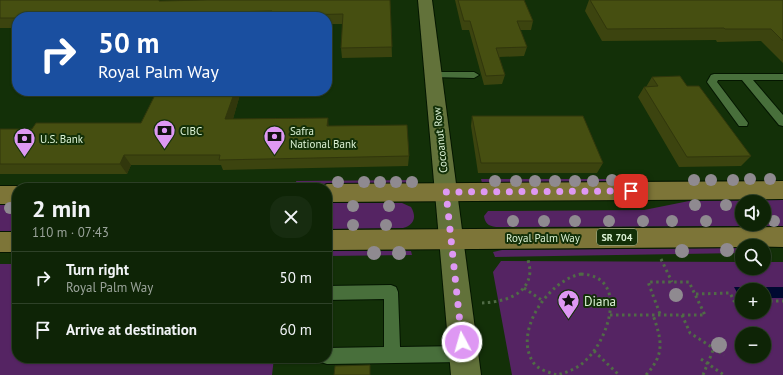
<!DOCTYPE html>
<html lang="en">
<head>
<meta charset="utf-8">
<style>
	:root { --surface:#0e2406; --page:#172c10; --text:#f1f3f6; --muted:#9ba49b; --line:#2e4128 }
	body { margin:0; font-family:"PT Sans",sans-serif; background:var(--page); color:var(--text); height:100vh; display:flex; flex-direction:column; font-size:15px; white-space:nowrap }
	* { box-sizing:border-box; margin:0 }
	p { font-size:13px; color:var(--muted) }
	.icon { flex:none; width:22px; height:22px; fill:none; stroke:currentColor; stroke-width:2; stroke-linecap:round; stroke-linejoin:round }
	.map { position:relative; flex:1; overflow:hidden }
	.drawer { position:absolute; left:12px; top:183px; width:320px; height:180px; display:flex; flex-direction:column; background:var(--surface); border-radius:16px; box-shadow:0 1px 3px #0004,0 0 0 1px var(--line) }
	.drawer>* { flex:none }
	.top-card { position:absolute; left:12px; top:12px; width:320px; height:84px; border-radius:16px; box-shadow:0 1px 3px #0004,0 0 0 1px var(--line); background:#1a4fa0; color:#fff; overflow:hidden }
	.controls { position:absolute; left:735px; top:195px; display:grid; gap:8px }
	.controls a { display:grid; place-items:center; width:36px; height:36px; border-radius:50%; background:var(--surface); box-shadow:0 1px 3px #0004,0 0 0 1px var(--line); font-size:20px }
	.pin { position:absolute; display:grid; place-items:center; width:34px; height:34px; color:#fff; margin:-17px; border-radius:8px; box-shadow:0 2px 6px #0006 }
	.me { position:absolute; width:44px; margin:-22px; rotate:354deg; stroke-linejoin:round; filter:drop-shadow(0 0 3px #0008) }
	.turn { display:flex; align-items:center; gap:14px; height:84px; padding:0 20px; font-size:18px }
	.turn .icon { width:52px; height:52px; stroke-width:2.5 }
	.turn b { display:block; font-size:28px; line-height:34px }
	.round { display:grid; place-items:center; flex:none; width:42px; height:42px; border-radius:16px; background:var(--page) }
	.overview { display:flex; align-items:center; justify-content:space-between; height:68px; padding:0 20px }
	h1 { font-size:24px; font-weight:800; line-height:30px }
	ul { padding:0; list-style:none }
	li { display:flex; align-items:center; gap:12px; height:52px; padding:0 20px; border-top:1px solid var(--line) }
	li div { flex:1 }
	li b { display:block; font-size:15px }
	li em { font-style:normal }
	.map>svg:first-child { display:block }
	.green { fill:#552463; fill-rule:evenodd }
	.water { fill:#000931 }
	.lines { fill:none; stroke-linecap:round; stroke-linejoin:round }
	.lane-casing { stroke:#041600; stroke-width:2 }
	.secondary-casing { stroke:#041600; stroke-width:2 }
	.primary-casing { stroke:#041600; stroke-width:2 }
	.path { stroke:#506b46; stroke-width:3; stroke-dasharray:2.5 3.5; stroke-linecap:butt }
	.lane { fill:#486f3b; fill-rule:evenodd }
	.secondary { fill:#62723a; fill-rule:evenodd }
	.primary { fill:#7d7538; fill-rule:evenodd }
	.tree { fill:#8f8a90 }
	.wall { fill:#3c440f }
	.shaded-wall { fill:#31370c }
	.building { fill:#464f11; stroke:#31370c }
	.route { stroke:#de98f3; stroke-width:7; stroke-dasharray:0 12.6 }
	.labels { text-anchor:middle; stroke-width:4; stroke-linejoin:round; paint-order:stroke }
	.shield { fill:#133008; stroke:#a0b898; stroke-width:1 }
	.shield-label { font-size:10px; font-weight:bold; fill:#dcf2d5 }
	.poi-label { font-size:11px; fill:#dcf2d5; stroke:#133008; text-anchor:start }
	.street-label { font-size:11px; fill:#dcf2d5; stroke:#133008 }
	.near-poi-label { font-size:13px; fill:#dcf2d5; stroke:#133008; text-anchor:start }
</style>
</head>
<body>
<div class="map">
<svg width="783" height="375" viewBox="0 0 783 375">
	<rect width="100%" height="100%" fill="#133008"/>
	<path class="green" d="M 481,179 L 622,179 L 623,182 L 482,183 Z
		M 414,180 L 416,183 L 297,184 L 296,181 Z
		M 37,182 L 124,182 L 120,185 L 41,186 Z
		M 783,200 L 783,226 L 496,227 C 488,226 485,223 484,216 L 488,211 L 493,211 L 644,210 L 689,201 ZM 742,202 L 764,202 L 764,224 L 742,224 Z
		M 327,203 L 402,203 L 411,207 C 417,217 414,225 403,228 L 327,229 Z
		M 0,205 L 17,205 L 17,231 L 0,231 Z
		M 742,248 L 742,253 L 495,257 L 493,252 L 502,250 Z
		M 327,251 L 411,251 L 412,255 L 327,256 Z
		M 501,261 L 742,262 L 742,268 L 764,268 L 764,262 L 783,262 L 783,375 L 512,375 L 493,272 ZM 742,290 L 764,290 L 764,312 L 742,312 ZM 742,334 L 764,334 L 764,356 L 742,356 Z
		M 0,264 L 17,264 L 17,358 L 274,358 L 272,375 L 0,375 Z"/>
	<path class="water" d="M 734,287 L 783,287 L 783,298 L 764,298 L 764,290 L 742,290 L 742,298 L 740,298 Z"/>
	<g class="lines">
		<defs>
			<path id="lane" d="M 433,72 L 474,72 L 479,75 L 474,78 L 430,77 L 428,75 L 430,73 Z
				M 714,74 L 783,74 L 783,80 L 753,80 L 783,115 L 783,126 L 779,125 L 742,80 L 718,80 L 717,82 L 748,123 L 747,126 L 739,126 L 707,82 L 711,75 Z
				M 391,285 L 396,287 L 398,292 L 400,347 L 463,346 L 469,348 L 471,354 L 469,360 L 463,362 L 327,364 L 321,362 L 320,358 L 327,358 L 327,348 L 384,347 L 384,299 L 327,300 L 327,286 Z"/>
			<path id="secondary" d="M 418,0 L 432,0 L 481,375 L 451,375 Z"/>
			<path id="primary" d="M 783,181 L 783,199 L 327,202 L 327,188 L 319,188 L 327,184 Z
				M 0,186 L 17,186 L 22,188 L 17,188 L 17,204 L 0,204 Z
				M 783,227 L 783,247 L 742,246 L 742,247 L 327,250 L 327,230 Z
				M 0,232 L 17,232 L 17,252 L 0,252 Z"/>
		</defs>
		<use href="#lane" class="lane-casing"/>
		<use href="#secondary" class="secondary-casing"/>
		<use href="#primary" class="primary-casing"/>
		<path class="path" d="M 661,259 L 672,282
			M 581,274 C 629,276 609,338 587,359 C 579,368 568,372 557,375 C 549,372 538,370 533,362 C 513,331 549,280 581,274 Z
			M 524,288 L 543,301
			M 696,294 L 730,293 L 734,301 L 742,301
			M 764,301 L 783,301
			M 482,303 C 502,302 529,296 530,271 C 530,267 528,262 528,258
			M 610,315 L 705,315 L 689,282 L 648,282 L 660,314
			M 682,315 L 690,333 L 724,355
			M 594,351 L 619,375
			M 701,359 L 724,375
			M 646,375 C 665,354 662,341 653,315
			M 703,375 L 716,343"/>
		<use href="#lane" class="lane"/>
		<use href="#secondary" class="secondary"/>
		<use href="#primary" class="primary"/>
	</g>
	<g class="tree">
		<circle cx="750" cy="179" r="6"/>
		<circle cx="770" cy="179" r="6"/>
		<circle cx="612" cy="180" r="6"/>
		<circle cx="694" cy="180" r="6"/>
		<circle cx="711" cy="180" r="6"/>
		<circle cx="733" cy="180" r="6"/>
		<circle cx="495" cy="181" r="6"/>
		<circle cx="516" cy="181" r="6"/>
		<circle cx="535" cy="181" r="6"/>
		<circle cx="555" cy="181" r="6"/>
		<circle cx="575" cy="181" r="6"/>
		<circle cx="593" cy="181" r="6"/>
		<circle cx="338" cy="182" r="6"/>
		<circle cx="364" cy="182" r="6"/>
		<circle cx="380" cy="182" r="6"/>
		<circle cx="396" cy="182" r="6"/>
		<circle cx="412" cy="182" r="6"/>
		<circle cx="695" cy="205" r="6"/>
		<circle cx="726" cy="205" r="6"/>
		<circle cx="353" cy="206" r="6"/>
		<circle cx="389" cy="206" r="6"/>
		<circle cx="10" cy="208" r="6"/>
		<circle cx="513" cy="221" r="6"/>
		<circle cx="544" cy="221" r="6"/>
		<circle cx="575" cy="221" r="6"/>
		<circle cx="609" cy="221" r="6"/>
		<circle cx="643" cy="221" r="6"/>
		<circle cx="672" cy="221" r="6"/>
		<circle cx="706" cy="221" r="6"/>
		<circle cx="774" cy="221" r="6"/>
		<circle cx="353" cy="225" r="6"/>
		<circle cx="386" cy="225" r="6"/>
		<circle cx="727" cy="250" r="7"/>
		<circle cx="682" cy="251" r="7"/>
		<circle cx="374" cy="253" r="7"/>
		<circle cx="399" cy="253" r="7"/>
		<circle cx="676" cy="295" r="7"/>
		<circle cx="719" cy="345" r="8"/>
	</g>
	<path class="wall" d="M 0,0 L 167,1 L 390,0 L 392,57 L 342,58 L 341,48 L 343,24 L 327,24 L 327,17 L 17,17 L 17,28 L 0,28 Z
		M 455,0 L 524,0 L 533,21 L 531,30 L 520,30 L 527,47 L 524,56 L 499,57 L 505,75 L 502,84 L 484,85 L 469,30 L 462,30 Z
		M 589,0 L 783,0 L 783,63 L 761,41 L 717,42 L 716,40 L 602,41 L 585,11 Z
		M 652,77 L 687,86 L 751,156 L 741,166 L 679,167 L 638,97 L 644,87 L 646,87 Z
		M 241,91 L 233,119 L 329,126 L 409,156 L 408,166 L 223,170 L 221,165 L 131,165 L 127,174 L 0,174 L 0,129 L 32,129 L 141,123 Z
		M 472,116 L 603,163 L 597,173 L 478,173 L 471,126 Z"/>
	<path class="shaded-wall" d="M 227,12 L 228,17 L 225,17 Z
		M 235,91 L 241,91 L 230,129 L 225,119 Z
		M 328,118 L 329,128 L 327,126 Z
		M 124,155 L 131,165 L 127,174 L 120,164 Z"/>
	<path class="building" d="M 0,0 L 159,0 L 159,1 L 207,0 L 390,0 L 392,47 L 341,48 L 343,14 L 298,15 L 298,17 L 270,17 L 272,11 L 227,12 L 225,17 L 96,17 L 98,14 L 51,15 L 49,17 L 17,17 L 17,18 L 0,18 Z
		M 458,0 L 524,0 L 533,21 L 517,21 L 527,47 L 496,48 L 505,75 L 486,76 L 470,21 L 464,21 Z
		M 590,0 L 783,0 L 783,41 L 771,29 L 725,29 L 724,28 L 607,29 Z
		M 680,76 L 687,86 L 699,86 L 751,156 L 687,157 L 644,87 L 658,86 L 652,77 Z
		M 157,91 L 235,91 L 225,119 L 328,118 L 327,126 L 407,125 L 409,156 L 219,160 L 220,155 L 124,155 L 120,164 L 0,164 L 0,129 L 32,129 L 36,123 L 141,123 Z
		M 472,116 L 583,116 L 603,163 L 481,163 Z
		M 370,365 L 370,375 L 334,375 L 335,366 Z"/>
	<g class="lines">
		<path class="route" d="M 462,342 L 446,192 L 631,191"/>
	</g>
	<defs>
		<symbol id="bank-pin" viewBox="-11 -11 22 30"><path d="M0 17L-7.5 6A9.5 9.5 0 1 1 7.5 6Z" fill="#de98f3" stroke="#133008"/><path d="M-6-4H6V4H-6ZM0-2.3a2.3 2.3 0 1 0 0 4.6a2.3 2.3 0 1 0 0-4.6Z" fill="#111"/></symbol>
		<symbol id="sight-pin" viewBox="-11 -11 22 30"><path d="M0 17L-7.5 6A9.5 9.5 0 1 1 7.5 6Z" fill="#de98f3" stroke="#133008"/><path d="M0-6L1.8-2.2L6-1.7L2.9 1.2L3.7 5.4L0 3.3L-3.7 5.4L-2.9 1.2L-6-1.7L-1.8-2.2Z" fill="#111"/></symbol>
	</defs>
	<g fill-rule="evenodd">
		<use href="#bank-pin" x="152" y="118" width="25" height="34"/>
		<use href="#bank-pin" x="262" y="124" width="25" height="34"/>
		<use href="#bank-pin" x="12" y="126" width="25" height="34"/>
		<use href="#sight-pin" x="556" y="288" width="25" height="34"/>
	</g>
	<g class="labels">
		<rect class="shield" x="597" y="229" width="40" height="16" rx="3"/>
		<g class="shield-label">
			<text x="617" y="241">SR 704</text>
		</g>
		<g class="poi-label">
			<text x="180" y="135">CIBC</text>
			<text x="290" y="135">Safra<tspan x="290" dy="13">National Bank</tspan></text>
			<text x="40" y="143">U.S. Bank</text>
		</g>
		<g class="street-label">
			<text transform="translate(440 140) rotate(-96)" y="4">Cocoanut Row</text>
			<text x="543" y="242">Royal Palm Way</text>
		</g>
		<g class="near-poi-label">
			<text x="584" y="306">Diana</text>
		</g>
	</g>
</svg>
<div class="controls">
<a><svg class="icon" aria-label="sound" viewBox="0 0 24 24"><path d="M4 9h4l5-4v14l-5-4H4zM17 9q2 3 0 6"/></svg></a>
<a><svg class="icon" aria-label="search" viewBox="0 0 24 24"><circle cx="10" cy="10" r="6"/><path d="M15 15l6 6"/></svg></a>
<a>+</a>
<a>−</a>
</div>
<div class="pin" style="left:631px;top:191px;background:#d93025"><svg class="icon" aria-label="arrive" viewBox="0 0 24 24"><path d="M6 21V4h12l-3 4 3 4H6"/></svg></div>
<svg class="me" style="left:462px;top:342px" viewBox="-20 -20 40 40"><circle r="17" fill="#de98f3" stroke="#fff" stroke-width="3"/><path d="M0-11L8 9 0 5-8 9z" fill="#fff"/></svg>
<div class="top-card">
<div class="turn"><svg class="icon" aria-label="right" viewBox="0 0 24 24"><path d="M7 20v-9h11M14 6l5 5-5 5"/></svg><div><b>50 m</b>Royal Palm Way</div></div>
</div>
<section class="drawer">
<div class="overview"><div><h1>2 min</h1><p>110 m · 07:43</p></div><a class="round"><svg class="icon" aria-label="close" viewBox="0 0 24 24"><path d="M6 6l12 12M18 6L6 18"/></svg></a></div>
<ul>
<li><svg class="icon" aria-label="right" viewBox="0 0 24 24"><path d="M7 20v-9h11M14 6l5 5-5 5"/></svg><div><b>Turn right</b><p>Royal Palm Way</p></div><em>50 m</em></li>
<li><svg class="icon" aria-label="arrive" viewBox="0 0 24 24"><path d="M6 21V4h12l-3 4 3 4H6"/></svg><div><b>Arrive at destination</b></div><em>60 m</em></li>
</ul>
</section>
</div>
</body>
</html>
